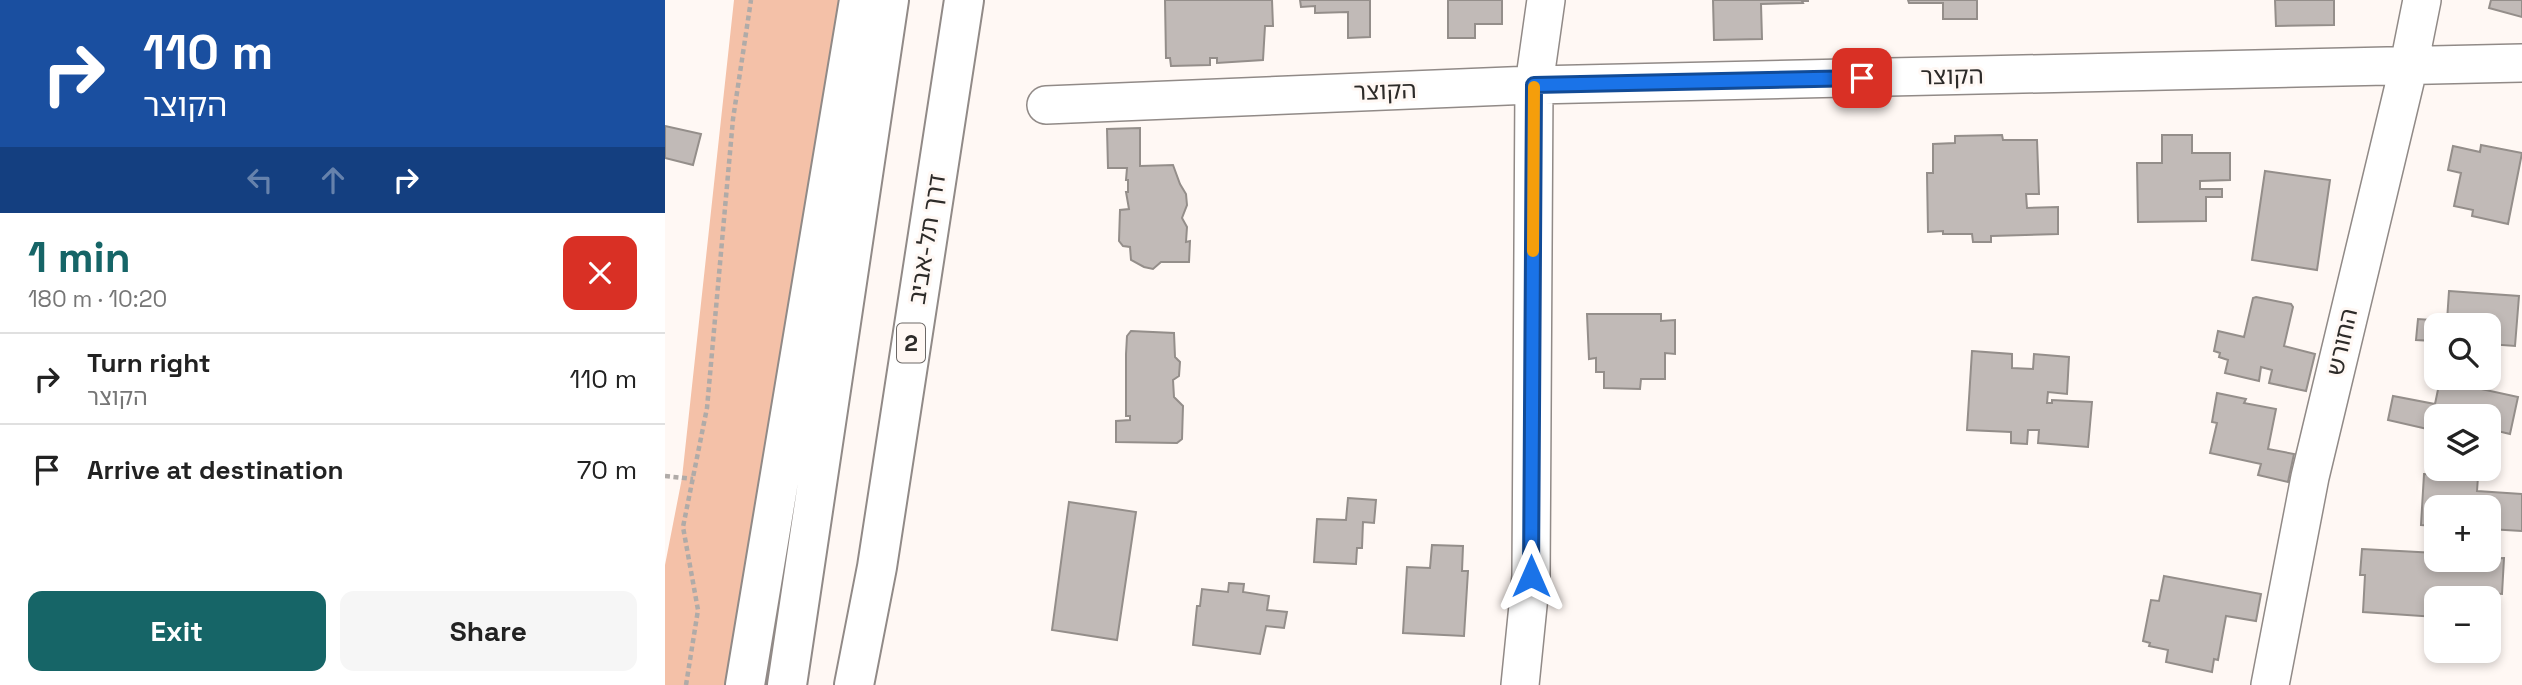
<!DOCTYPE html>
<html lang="en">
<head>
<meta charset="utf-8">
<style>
	:root { --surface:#fff; --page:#f6f6f6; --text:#222; --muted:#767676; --line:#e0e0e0; --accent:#166567 }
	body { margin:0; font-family:"Space Grotesk","Noto Sans Hebrew",sans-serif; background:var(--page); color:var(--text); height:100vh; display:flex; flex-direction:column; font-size:26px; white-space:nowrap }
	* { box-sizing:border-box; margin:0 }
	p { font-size:23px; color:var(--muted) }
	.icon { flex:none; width:38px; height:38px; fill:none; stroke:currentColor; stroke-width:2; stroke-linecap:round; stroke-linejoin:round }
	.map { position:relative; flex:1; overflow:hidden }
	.panel { display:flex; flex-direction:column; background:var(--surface); width:665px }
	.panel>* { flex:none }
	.guide { background:#1a4fa0; color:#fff; overflow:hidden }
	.buttons { position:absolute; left:1759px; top:313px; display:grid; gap:14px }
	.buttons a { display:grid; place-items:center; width:77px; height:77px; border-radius:14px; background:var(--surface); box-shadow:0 4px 10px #0003; font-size:35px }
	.pin { position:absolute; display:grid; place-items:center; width:60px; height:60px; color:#fff; margin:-30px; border-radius:14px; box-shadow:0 4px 10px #0006 }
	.me { position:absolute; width:77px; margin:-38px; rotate:0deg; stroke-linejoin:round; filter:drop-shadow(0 0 5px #0008) }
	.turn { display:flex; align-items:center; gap:24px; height:147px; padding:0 28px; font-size:32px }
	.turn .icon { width:91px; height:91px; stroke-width:2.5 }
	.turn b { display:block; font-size:49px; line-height:60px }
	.lanes { display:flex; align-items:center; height:66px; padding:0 28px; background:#0003; justify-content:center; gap:35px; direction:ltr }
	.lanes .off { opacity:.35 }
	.round { display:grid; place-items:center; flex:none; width:74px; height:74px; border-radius:14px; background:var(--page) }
	.head { display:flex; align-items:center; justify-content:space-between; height:119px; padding:0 28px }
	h1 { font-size:42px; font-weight:700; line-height:52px; color:var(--accent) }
	.action { display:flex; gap:14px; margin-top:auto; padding:14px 28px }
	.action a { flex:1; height:80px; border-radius:14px; background:var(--accent); color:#fff; font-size:28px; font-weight:700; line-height:80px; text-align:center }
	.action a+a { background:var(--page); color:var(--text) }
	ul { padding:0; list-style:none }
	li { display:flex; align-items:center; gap:21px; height:91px; padding:0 28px; border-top:2px solid var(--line) }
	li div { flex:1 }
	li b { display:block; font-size:26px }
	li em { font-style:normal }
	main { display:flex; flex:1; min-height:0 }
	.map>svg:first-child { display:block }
	.green { fill:#f4c1a8 }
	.building { fill:#c1bab7; stroke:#948e8a; stroke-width:2 }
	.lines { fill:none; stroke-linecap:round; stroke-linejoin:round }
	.minor-casing { stroke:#918a87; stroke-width:40 }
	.highway-casing { stroke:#918a87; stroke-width:42 }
	.path { stroke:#b0aba8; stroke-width:4.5; stroke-dasharray:5 3.5; stroke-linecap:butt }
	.minor { stroke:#fff; stroke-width:37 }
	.highway { stroke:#fff; stroke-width:38 }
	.route-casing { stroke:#114b97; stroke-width:18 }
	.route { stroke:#1a73e8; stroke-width:12 }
	.slow { stroke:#f59e0b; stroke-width:12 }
	.labels { text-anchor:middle; stroke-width:6; stroke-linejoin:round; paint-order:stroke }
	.shield { fill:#fff8f4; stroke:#6c6866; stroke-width:2 }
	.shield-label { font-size:23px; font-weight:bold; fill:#2d2b29 }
	.street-label { font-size:24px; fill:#2d2b29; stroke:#fff8f4 }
</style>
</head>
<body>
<main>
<section class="panel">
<div class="guide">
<div class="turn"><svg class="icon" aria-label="right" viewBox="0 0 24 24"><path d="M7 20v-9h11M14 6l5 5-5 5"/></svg><div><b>110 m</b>הקוצר</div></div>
<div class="lanes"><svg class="icon off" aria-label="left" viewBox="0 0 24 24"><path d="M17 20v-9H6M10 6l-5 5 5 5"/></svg><svg class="icon off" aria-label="ahead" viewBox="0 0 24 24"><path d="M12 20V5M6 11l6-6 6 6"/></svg><svg class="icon" aria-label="right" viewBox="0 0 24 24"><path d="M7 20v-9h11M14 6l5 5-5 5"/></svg></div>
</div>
<div class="head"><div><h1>1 min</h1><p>180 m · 10:20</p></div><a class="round" style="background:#d93025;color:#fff"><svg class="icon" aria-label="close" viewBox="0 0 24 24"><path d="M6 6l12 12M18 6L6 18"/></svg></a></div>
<ul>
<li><svg class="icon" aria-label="right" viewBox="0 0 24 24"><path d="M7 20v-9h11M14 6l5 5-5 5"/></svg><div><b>Turn right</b><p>הקוצר</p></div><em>110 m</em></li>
<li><svg class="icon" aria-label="arrive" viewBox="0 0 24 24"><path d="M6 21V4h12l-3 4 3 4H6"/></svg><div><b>Arrive at destination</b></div><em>70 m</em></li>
</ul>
<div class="action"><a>Exit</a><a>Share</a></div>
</section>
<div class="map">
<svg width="1857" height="685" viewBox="0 0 1857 685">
	<rect width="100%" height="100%" fill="#fff8f4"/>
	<path class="green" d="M 69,0 L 179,0 L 68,685 L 0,685 L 0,565 L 17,478 Z"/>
	<path class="building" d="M 500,0 L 607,0 L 608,26 L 600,26 L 598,60 L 552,63 L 552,58 L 545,58 L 545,65 L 506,66 L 505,58 L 501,58 Z
		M 635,0 L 705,0 L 705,37 L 683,38 L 683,12 L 650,13 L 650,6 L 636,7 Z
		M 783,0 L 837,0 L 837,24 L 810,24 L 810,38 L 783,38 Z
		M 1048,0 L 1143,0 L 1143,1 L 1137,1 L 1138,3 L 1096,4 L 1097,39 L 1049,40 Z
		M 1243,0 L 1312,0 L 1312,19 L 1278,19 L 1278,3 L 1244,3 Z
		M 1610,0 L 1669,0 L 1669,25 L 1611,26 Z
		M 1826,0 L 1857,0 L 1857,17 L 1824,8 Z
		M 0,126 L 36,134 L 28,165 L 0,158 Z
		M 475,128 L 475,166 L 508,165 L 515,184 L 521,194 L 522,205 L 517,218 L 522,227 L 521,242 L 525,241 L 524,262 L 496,262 L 488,269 L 479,267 L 466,260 L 465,247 L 458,246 L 454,241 L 455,210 L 464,209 L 461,192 L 463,192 L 463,180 L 461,180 L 462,168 L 443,168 L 442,129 Z
		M 1337,135 L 1338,140 L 1372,140 L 1374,194 L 1361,194 L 1362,208 L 1393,207 L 1393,234 L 1326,236 L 1326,242 L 1308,242 L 1307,234 L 1278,234 L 1278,231 L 1263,232 L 1262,173 L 1268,173 L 1268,144 L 1290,143 L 1290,136 Z
		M 1497,135 L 1527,135 L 1527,153 L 1565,153 L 1565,180 L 1535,181 L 1535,189 L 1557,189 L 1557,197 L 1541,197 L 1541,221 L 1473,222 L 1472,163 L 1497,163 Z
		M 1816,145 L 1857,153 L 1843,224 L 1807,216 L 1808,210 L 1789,206 L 1796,173 L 1783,170 L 1788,146 L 1815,152 Z
		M 1600,171 L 1665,180 L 1652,270 L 1587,260 Z
		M 1784,291 L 1854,296 L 1850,346 L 1824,344 L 1824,326 L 1771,326 L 1771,345 L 1768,345 L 1769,341 L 1751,340 L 1753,319 L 1782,321 Z
		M 1591,297 L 1626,304 L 1628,307 L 1619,346 L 1650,354 L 1641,391 L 1604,383 L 1607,370 L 1596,367 L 1594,381 L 1560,373 L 1563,360 L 1554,357 L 1555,353 L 1549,351 L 1553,331 L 1579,337 L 1588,298 Z
		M 922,314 L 996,314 L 996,321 L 1010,320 L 1010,354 L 1000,353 L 1000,379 L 976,379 L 975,389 L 939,388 L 939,372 L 931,372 L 931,358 L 924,359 Z
		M 466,331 L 509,333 L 510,357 L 515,362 L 514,376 L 508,380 L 509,397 L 518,406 L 517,439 L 512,443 L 451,442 L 451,421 L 465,420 L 465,416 L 461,416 L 461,354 L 462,336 Z
		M 1307,351 L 1347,354 L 1347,368 L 1368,369 L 1369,354 L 1404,357 L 1402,394 L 1383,392 L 1382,403 L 1387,403 L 1387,400 L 1427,402 L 1423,447 L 1373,443 L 1374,430 L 1363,430 L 1362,444 L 1346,443 L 1346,432 L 1302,430 Z
		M 1775,380 L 1853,397 L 1845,434 L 1824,429 L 1824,416 L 1812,416 L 1812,413 L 1808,413 L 1807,416 L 1771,416 L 1771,431 L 1723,420 L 1728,396 L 1770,404 Z
		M 1552,393 L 1581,399 L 1579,403 L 1611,409 L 1603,449 L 1629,454 L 1623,482 L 1593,475 L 1596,464 L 1545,453 L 1552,423 L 1547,422 Z
		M 1759,474 L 1813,477 L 1812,491 L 1857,494 L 1857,531 L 1824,529 L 1824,508 L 1771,508 L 1771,526 L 1756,525 Z
		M 683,498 L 711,500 L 709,523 L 698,522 L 697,548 L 692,548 L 691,564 L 649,562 L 652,519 L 681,520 Z
		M 404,502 L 471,512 L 452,640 L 387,630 Z
		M 767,545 L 798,546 L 797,571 L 803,571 L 799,636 L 738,633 L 742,567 L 765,568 Z
		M 1697,549 L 1771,553 L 1771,560 L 1839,558 L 1837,594 L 1812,592 L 1812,598 L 1771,598 L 1771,617 L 1698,612 L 1700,575 L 1695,575 Z
		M 1499,576 L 1596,594 L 1591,621 L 1561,616 L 1553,660 L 1549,659 L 1547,672 L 1501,662 L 1503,650 L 1484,646 L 1485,643 L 1478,641 L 1486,600 L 1494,601 Z
		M 564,583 L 579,584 L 578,592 L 604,596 L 602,610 L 622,612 L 619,628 L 601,626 L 595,654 L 528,645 L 532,606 L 535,606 L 537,589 L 563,592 Z"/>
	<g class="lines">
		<defs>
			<path id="minor" d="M 381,105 L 869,85 L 1857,63
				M 855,685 L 866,576 L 869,85 L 881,0
				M 1605,685 L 1645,477 L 1744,65 L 1757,0"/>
			<path id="highway" d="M 80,685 L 194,0
				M 122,685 L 224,0
				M 189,685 L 212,567 L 299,0"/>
		</defs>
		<use href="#minor" class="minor-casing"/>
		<use href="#highway" class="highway-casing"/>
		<path class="path" d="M 0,476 L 28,479
			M 21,685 L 33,610 L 18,527 L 42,408 L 68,119 L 86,0"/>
		<use href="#minor" class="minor"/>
		<use href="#highway" class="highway"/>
	</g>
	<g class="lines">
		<defs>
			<path id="route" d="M 866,576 L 869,85 L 1197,78"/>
		</defs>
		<use href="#route" class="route-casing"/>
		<use href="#route" class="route"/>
		<path class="slow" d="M 868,251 L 869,87"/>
	</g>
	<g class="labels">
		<rect class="shield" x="232" y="323.5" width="28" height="39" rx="5"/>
		<g class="shield-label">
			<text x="246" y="351">2</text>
		</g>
		<g class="street-label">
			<text transform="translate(1287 76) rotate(-1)" y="8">הקוצר</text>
			<text transform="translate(720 91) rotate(-2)" y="8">הקוצר</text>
			<text transform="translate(262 239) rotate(-81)" y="8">דרך תל-אביב</text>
			<text transform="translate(1677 342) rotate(-77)" y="8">החורש</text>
		</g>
	</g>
</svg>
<div class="buttons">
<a><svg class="icon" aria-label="search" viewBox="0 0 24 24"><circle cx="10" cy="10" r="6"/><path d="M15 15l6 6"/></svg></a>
<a><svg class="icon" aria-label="layers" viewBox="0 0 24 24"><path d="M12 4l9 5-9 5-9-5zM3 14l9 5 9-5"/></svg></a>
<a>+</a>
<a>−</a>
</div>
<div class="pin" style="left:1197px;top:78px;background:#d93025"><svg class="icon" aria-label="arrive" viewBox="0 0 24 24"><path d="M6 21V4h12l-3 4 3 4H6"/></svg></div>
<svg class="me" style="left:866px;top:576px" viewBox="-20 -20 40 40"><path d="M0-17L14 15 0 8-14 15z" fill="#1a73e8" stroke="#fff" stroke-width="4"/></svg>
</div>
</main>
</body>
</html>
